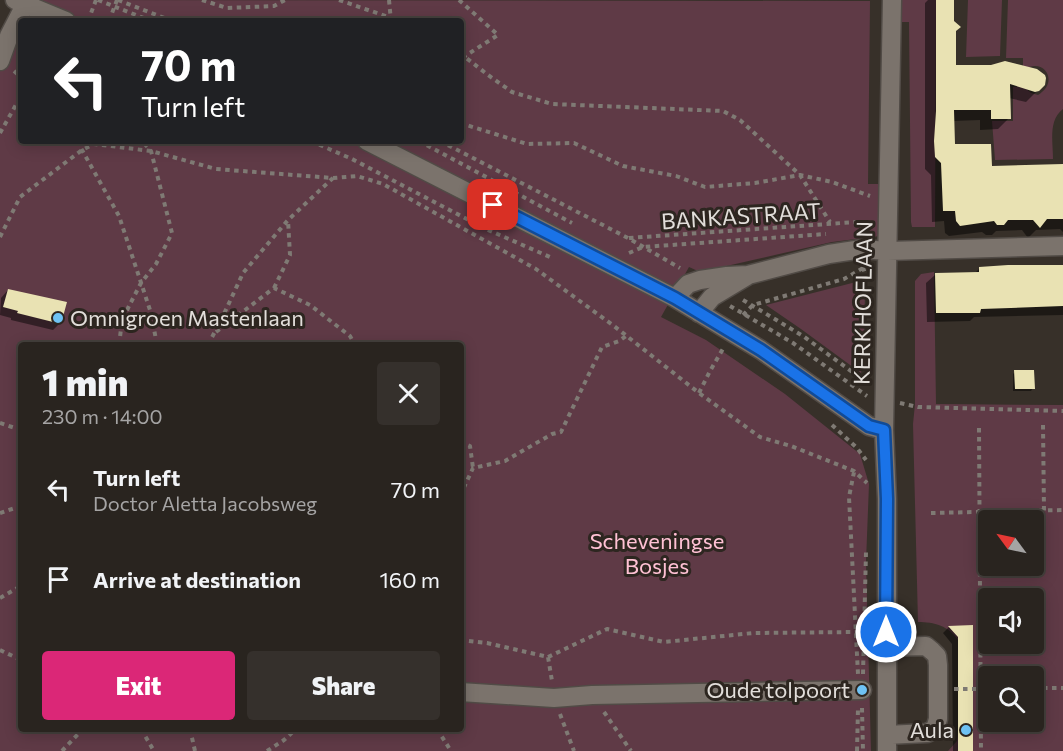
<!DOCTYPE html>
<html lang="en">
<head>
<meta charset="utf-8">
<style>
	:root { --surface:#29241f; --page:#35302c; --text:#f1f3f6; --muted:#a5a4a4; --line:#45413d; --accent:#db2777 }
	body { margin:0; font-family:Commissioner,sans-serif; background:var(--page); color:var(--text); height:100vh; display:flex; flex-direction:column; font-size:22px; white-space:nowrap }
	* { box-sizing:border-box; margin:0 }
	p { font-size:20px; color:var(--muted) }
	.icon { flex:none; width:33px; height:33px; fill:none; stroke:currentColor; stroke-width:2; stroke-linecap:round; stroke-linejoin:round }
	.map { position:relative; flex:1; overflow:hidden }
	.sheet { position:absolute; left:18px; top:342px; width:446px; height:390px; display:flex; flex-direction:column; background:var(--surface); border-radius:6px; box-shadow:0 3px 15px #0003,0 0 0 2px var(--line) }
	.sheet>* { flex:none }
	.guide { position:absolute; left:18px; top:18px; width:446px; height:126px; border-radius:6px; box-shadow:0 3px 15px #0003,0 0 0 2px var(--line); background:#202124; color:#fff; overflow:hidden }
	.needle { width:39px; rotate:303deg }
	.tools { position:absolute; left:978px; top:510px; display:grid; gap:12px }
	.tools a { display:grid; place-items:center; width:66px; height:66px; border-radius:6px; background:var(--surface); box-shadow:0 3px 15px #0003,0 0 0 2px var(--line); font-size:30px }
	.pin { position:absolute; display:grid; place-items:center; width:51px; height:51px; color:#fff; margin:-26px; border-radius:12px; box-shadow:0 3px 9px #0006 }
	.me { position:absolute; width:66px; margin:-33px; rotate:0deg; stroke-linejoin:round; filter:drop-shadow(0 0 4px #0008) }
	.turn { display:flex; align-items:center; gap:21px; height:126px; padding:0 24px; font-size:27px }
	.turn .icon { width:78px; height:78px; stroke-width:2.5 }
	.turn b { display:block; font-size:42px; line-height:51px }
	.round { display:grid; place-items:center; flex:none; width:63px; height:63px; border-radius:6px; background:var(--page) }
	.headline { display:flex; align-items:center; justify-content:space-between; height:102px; padding:0 24px }
	h1 { font-size:36px; font-weight:800; line-height:45px }
	.button { display:flex; gap:12px; margin-top:auto; padding:12px 24px }
	.button a { flex:1; height:69px; border-radius:6px; background:var(--accent); color:#fff; font-size:24px; font-weight:800; line-height:69px; text-align:center }
	.button a+a { background:var(--page); color:var(--text) }
	ul { padding:0; list-style:none }
	li { display:flex; align-items:center; gap:18px; height:90px; padding:0 24px }
	li div { flex:1 }
	li b { display:block; font-size:22px }
	li em { font-style:normal }
	.map>svg:first-child { display:block }
	.green { fill:#5f3a46; fill-rule:evenodd }
	.shadow { fill:#0007 }
	.building { fill:#e9e2b3 }
	.lines { fill:none; stroke-linecap:round; stroke-linejoin:round }
	.minor-casing { stroke:#514b46; stroke-width:21 }
	.path { stroke:#7f7a74; stroke-width:4; stroke-dasharray:4.5 4.5; stroke-linecap:butt }
	.minor { stroke:#7b736c; stroke-width:18 }
	.route-casing { stroke:#114b97; stroke-width:15 }
	.route { stroke:#1a73e8; stroke-width:10 }
	.poi-dot { fill:#6fc2f4; stroke:#2d2620; stroke-width:2 }
	.labels { text-anchor:middle; stroke-width:6; stroke-linejoin:round; paint-order:stroke }
	.street-label { font-size:22px; fill:#e2deda; stroke:#2d2620 }
	.poi-label { font-size:22px; fill:#e2deda; stroke:#2d2620; text-anchor:end }
	.park-label { font-size:22px; fill:#ffc1d4; stroke:#2d2620 }
</style>
</head>
<body>
<div class="map">
<svg width="1063" height="751" viewBox="0 0 1063 751">
	<rect width="100%" height="100%" fill="#373029"/>
	<path class="green" d="M 14,0 L 870,1 L 868,184 L 880,184 L 880,236 L 832,242 L 700,272 L 689,267 L 661,317 L 706,340 L 785,394 L 860,454 L 869,484 L 866,562 L 871,751 L 0,751 L 0,32 L 9,36 ZM 21,21 L 460,21 L 460,141 L 21,141 ZM 21,345 L 460,345 L 460,729 L 21,729 Z
		M 902,0 L 936,0 L 935,227 L 912,227 L 911,222 L 909,22 L 901,22 Z
		M 968,0 L 1002,0 L 1000,56 L 966,57 Z
		M 1008,0 L 1063,0 L 1063,109 C 1048,120 1053,142 1053,159 L 995,160 L 992,121 L 1013,121 L 1013,87 L 1023,86 L 1031,93 L 1038,95 C 1060,82 1044,56 1023,70 L 1023,58 L 1006,58 Z
		M 934,272 L 936,404 L 1063,405 L 1063,751 L 948,751 L 957,741 L 958,734 L 958,640 C 949,626 934,622 918,622 L 913,424 L 915,404 L 915,281 L 921,274 ZM 988,520 L 1034,520 L 1034,566 L 988,566 ZM 988,598 L 1034,598 L 1034,644 L 988,644 ZM 988,676 L 1034,676 L 1034,722 L 988,722 Z
		M 856,282 L 865,287 L 864,355 L 861,373 L 801,329 L 766,305 Z"/>
	<path class="shadow" d="M 928,0 L 952,0 L 955,32 L 955,66 L 1043,85 L 1026,102 L 1009,98 L 1009,118 L 998,129 L 980,130 L 980,120 L 953,121 L 954,146 L 991,167 L 1063,166 L 1063,232 L 1060,229 L 1036,230 L 1028,238 L 1022,230 L 996,231 L 992,235 L 986,235 L 982,232 L 949,236 L 945,233 L 944,221 L 932,222 L 931,175 L 925,169 L 925,3 Z
		M 1063,266 L 1063,315 L 974,317 L 970,321 L 927,322 L 926,283 L 935,275 L 974,274 L 980,268 Z
		M 8,290 L 60,323 L 53,330 L 11,320 L 11,318 L 0,315 L 1,298 Z
		M 1015,372 L 1033,388 L 1031,391 L 1013,391 L 1013,374 Z
		M 949,627 L 972,627 L 972,751 L 953,751 L 952,644 L 943,633 Z"/>
	<path class="building" d="M 936,0 L 954,0 L 954,21 L 961,27 L 956,31 L 956,65 L 991,65 L 1005,61 L 1037,69 L 1045,75 L 1046,78 L 1045,85 L 1039,91 L 1035,92 L 1010,84 L 1011,119 L 991,119 L 991,110 L 954,110 L 955,144 L 991,144 L 992,166 L 1063,164 L 1063,219 L 1047,219 L 1040,228 L 1033,220 L 1008,220 L 1004,225 L 997,225 L 994,221 L 960,226 L 956,221 L 955,211 L 943,211 L 941,163 L 935,157 L 934,141 L 936,111 Z
		M 1008,265 L 1063,265 L 1063,306 L 981,309 L 980,313 L 936,313 L 935,273 L 979,272 L 979,267 Z
		M 8,289 L 67,302 L 61,324 L 17,313 L 18,311 L 3,307 Z
		M 1014,370 L 1034,370 L 1035,389 L 1015,389 Z
		M 973,625 L 973,751 L 958,751 L 958,637 L 948,626 Z"/>
	<g class="lines">
		<defs>
			<path id="minor" d="M 15,0 L 66,21
				M 0,61 L 9,36 L 25,5
				M 367,141 L 675,298 L 761,350 L 869,426 L 884,430
				M 675,298 L 688,284 L 700,280 L 727,276 L 748,275 L 829,254 L 862,249 L 888,251 L 1063,246
				M 699,313 L 712,297 L 747,276
				M 886,647 L 926,646 L 932,651 L 937,656 L 938,665 L 938,719 L 935,729 L 927,733 L 887,735
				M 460,692 L 554,698 L 592,695 L 862,690
				M 887,751 L 887,499 L 884,430 L 892,0"/>
		</defs>
		<use href="#minor" class="minor-casing"/>
		<path class="path" d="M 98,0 L 151,21
			M 118,0 L 172,21
			M 202,0 L 227,8 L 274,6 L 285,0
			M 339,0 L 400,21
			M 389,0 L 391,21
			M 459,0 L 498,35 L 465,56
			M 88,21 L 96,0
			M 109,21 L 117,0
			M 460,53 L 488,75 L 512,92 L 552,104 L 723,111 L 740,120 L 800,175 L 830,222
			M 14,71 L 21,77
			M 460,123 L 527,144 L 574,143 L 623,166 L 676,176 L 705,187 L 755,183 L 800,175 L 832,182 L 870,196
			M 0,133 L 21,96
			M 77,141 L 119,216 L 151,313 L 157,345
			M 311,141 L 352,159 L 486,229 L 550,257
			M 419,141 L 572,223
			M 440,141 L 628,238 L 680,268
			M 0,237 L 20,197 L 82,150 L 94,144 L 151,151 L 216,169 L 333,178 L 357,176 L 383,184 L 536,269 L 614,326 L 699,393 L 760,437 L 791,446 L 854,471 L 867,483
			M 629,238 L 856,222 L 867,231
			M 629,253 L 643,247 L 826,234
			M 863,267 L 867,281
			M 274,288 L 290,255 L 288,220
			M 743,300 L 803,336 L 866,382
			M 730,306 L 793,343 L 867,396
			M 743,315 L 753,305 L 844,279 L 863,268
			M 216,332 L 274,288 L 310,305 L 350,336 L 355,345
			M 119,345 L 122,321 L 129,306 L 141,283 L 156,264 L 172,233 L 151,151 L 142,141
			M 208,345 L 223,316 L 243,273 L 288,220 L 333,178
			M 699,393 L 710,371 L 724,347
			M 900,403 L 918,407 L 1063,411
			M 0,423 L 21,430
			M 832,425 L 857,448 L 866,460
			M 1043,425 L 1044,511
			M 979,428 L 981,751
			M 460,442 L 470,446 L 473,468
			M 854,472 L 849,497 L 858,674
			M 460,496 L 473,468 L 505,461 L 552,434 L 561,432 L 602,347 L 619,341 L 626,336
			M 0,513 L 21,506
			M 931,513 L 1063,510
			M 0,598 L 21,586
			M 460,640 L 487,643 L 548,657 L 552,681
			M 0,650 L 21,660
			M 548,657 L 607,629 L 664,642 L 753,633 L 856,632
			M 863,674 L 866,552
			M 1034,688 L 1063,688
			M 954,689 L 988,689
			M 862,708 L 863,751
			M 604,712 L 631,751
			M 560,714 L 574,751
			M 141,729 L 154,751
			M 190,729 L 195,751
			M 437,729 L 451,751
			M 62,751 L 83,729
			M 267,751 L 284,740 L 296,729
			M 857,751 L 858,708"/>
		<use href="#minor" class="minor"/>
	</g>
	<g class="lines">
		<defs>
			<path id="route" d="M 493,205 L 675,298 L 761,350 L 869,426 L 884,430 L 887,499 L 886,632"/>
		</defs>
		<use href="#route" class="route-casing"/>
		<use href="#route" class="route"/>
	</g>
	<g class="poi-dot">
		<circle cx="58" cy="318" r="6"/>
		<circle cx="862" cy="690" r="6"/>
		<circle cx="966" cy="730" r="6"/>
	</g>
	<g class="labels">
		<g class="street-label">
			<text transform="translate(741 216) rotate(-4)" y="8">BANKASTRAAT</text>
			<text transform="translate(863 303) rotate(-89)" y="8">KERKHOFLAAN</text>
		</g>
		<g class="poi-label">
			<text x="70" y="326" text-anchor="start">Omnigroen Mastenlaan</text>
			<text x="850" y="698">Oude tolpoort</text>
			<text x="954" y="738">Aula</text>
		</g>
		<g class="park-label">
			<text x="657" y="549">Scheveningse<tspan x="657" dy="25">Bosjes</tspan></text>
		</g>
	</g>
</svg>
<div class="tools">
<a><svg class="needle" viewBox="-14 -14 28 28"><path d="M0-13l5 13h-10z" fill="#e53935"/><path d="M0 13l5-13h-10z" fill="#a5a4a4"/></svg></a>
<a><svg class="icon" aria-label="sound" viewBox="0 0 24 24"><path d="M4 9h4l5-4v14l-5-4H4zM17 9q2 3 0 6"/></svg></a>
<a><svg class="icon" aria-label="search" viewBox="0 0 24 24"><circle cx="10" cy="10" r="6"/><path d="M15 15l6 6"/></svg></a>
</div>
<div class="pin" style="left:493px;top:205px;background:#d93025"><svg class="icon" aria-label="arrive" viewBox="0 0 24 24"><path d="M6 21V4h12l-3 4 3 4H6"/></svg></div>
<svg class="me" style="left:886px;top:632px" viewBox="-20 -20 40 40"><circle r="17" fill="#1a73e8" stroke="#fff" stroke-width="3"/><path d="M0-11L8 9 0 5-8 9z" fill="#fff"/></svg>
<div class="guide">
<div class="turn"><svg class="icon" aria-label="left" viewBox="0 0 24 24"><path d="M17 20v-9H6M10 6l-5 5 5 5"/></svg><div><b>70 m</b>Turn left</div></div>
</div>
<section class="sheet">
<div class="headline"><div><h1>1 min</h1><p>230 m · 14:00</p></div><a class="round"><svg class="icon" aria-label="close" viewBox="0 0 24 24"><path d="M6 6l12 12M18 6L6 18"/></svg></a></div>
<ul>
<li><svg class="icon" aria-label="left" viewBox="0 0 24 24"><path d="M17 20v-9H6M10 6l-5 5 5 5"/></svg><div><b>Turn left</b><p>Doctor Aletta Jacobsweg</p></div><em>70 m</em></li>
<li><svg class="icon" aria-label="arrive" viewBox="0 0 24 24"><path d="M6 21V4h12l-3 4 3 4H6"/></svg><div><b>Arrive at destination</b></div><em>160 m</em></li>
</ul>
<div class="button"><a>Exit</a><a>Share</a></div>
</section>
</div>
</body>
</html>
